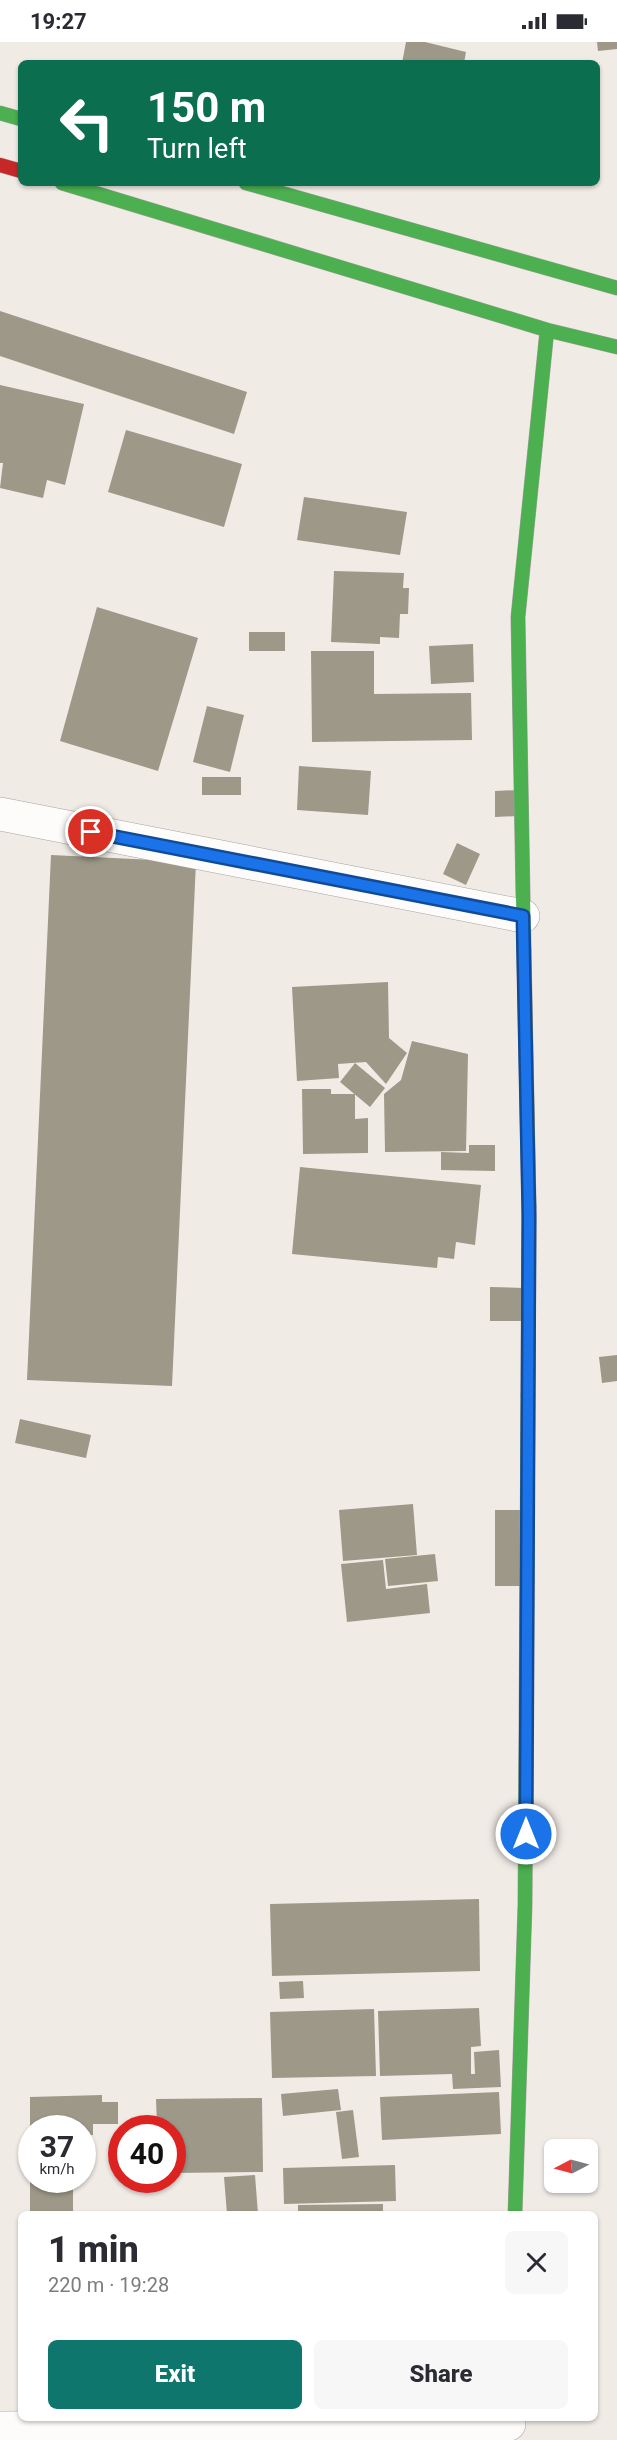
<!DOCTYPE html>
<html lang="en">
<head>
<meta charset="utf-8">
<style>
	:root { --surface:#fff; --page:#f7f7f7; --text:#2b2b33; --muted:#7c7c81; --accent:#0f766e }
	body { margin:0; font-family:Roboto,sans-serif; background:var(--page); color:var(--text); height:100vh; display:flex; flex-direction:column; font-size:22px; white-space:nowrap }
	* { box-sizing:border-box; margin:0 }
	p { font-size:20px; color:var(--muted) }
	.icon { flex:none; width:33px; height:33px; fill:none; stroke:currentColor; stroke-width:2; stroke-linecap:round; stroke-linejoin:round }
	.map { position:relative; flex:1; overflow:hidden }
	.sheet { position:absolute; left:18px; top:2169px; width:580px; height:210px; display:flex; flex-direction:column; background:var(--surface); border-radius:9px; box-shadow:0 2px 4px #0004 }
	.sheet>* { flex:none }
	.banner { position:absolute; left:18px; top:18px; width:582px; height:126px; border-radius:9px; box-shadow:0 2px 4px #0004; background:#0b6e4f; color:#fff; overflow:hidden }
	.needle { width:39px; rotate:264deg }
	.fabs { position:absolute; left:544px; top:2097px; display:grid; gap:12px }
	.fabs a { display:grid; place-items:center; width:54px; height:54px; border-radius:9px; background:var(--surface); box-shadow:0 2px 4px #0004; font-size:30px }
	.speed { position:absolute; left:18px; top:2073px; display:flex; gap:12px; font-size:30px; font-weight:700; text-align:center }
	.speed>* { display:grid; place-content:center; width:78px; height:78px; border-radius:50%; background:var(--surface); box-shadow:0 2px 4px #0004; line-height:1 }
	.speed small { font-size:15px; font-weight:400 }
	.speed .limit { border:9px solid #d22; background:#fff; color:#111 }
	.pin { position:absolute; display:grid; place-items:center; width:51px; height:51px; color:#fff; margin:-26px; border:3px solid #fff; border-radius:50%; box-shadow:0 2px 6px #0007 }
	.me { position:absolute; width:66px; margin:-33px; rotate:0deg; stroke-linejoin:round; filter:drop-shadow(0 0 4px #0008) }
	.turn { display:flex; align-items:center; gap:21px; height:126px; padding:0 30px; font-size:27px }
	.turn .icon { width:78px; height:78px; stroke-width:2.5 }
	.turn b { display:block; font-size:42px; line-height:51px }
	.round { display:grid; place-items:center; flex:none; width:63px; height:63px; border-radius:9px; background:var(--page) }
	.headline { display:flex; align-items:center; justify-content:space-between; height:102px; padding:0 30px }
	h1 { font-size:36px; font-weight:800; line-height:45px }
	.action { display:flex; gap:12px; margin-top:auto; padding:12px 30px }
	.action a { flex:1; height:69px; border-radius:9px; background:var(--accent); color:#fff; font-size:24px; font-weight:800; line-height:69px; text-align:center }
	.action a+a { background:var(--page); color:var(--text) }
	.status { display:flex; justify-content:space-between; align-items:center; height:42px; padding:0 30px; background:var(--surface); direction:ltr }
	.status svg { height:16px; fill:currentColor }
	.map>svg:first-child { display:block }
	.building { fill:#9d9888 }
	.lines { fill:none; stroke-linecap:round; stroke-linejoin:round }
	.street-casing { stroke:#a7a29f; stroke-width:34 }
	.fast-casing { stroke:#a7a29f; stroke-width:15 }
	.slow-casing { stroke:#a7a29f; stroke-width:15 }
	.jam-casing { stroke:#a7a29f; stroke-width:15 }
	.street { stroke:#fdfcfb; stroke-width:33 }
	.fast { stroke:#4caf50; stroke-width:14 }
	.slow { stroke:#ffc107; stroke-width:14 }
	.jam { stroke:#c62828; stroke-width:14 }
	.route-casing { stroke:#114b97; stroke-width:15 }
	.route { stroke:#1a73e8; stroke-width:10 }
</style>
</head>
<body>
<div class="status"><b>19:27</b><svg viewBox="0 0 49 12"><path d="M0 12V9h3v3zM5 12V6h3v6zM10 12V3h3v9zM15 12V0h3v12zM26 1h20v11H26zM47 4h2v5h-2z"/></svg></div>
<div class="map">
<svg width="617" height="2398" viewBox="0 0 617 2398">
	<rect width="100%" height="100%" fill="#f1ebe6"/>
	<path class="building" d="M 406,0 L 425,0 L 466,10 L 464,21 L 402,21 Z
		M 597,0 L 617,0 L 617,7 L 598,9 Z
		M 0,269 L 247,350 L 234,392 L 0,314 Z
		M 0,343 L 84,362 L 65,443 L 47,438 L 43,456 L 0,446 L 3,421 L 0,421 Z
		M 126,388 L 242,422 L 224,485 L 108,450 Z
		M 304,455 L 407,470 L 400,513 L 297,498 Z
		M 334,529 L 404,531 L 403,546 L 409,546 L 408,572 L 400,572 L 399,596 L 380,595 L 380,602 L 331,600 Z
		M 97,565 L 198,596 L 158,729 L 60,699 Z
		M 249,590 L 285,590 L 285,609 L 249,609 Z
		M 473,602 L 474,640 L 431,642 L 429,604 Z
		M 311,609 L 374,609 L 374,652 L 471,651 L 472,698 L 312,700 Z
		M 207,664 L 244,673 L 230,730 L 193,720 Z
		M 299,724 L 371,729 L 368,773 L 297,768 Z
		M 202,735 L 241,735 L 241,753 L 202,753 Z
		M 518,748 L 518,774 L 495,775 L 495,749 Z
		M 457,801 L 480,812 L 466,843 L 443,832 Z
		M 51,813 L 196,820 L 172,1344 L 27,1338 Z
		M 388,940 L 389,996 L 407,1011 L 386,1042 L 366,1020 L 338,1022 L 339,1036 L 297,1039 L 292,945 Z
		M 412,999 L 468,1012 L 466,1109 L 385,1110 L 384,1052 L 401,1038 Z
		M 355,1021 L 385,1046 L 370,1065 L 340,1040 Z
		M 302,1047 L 331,1047 L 331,1052 L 355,1052 L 355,1077 L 368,1076 L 368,1111 L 303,1112 Z
		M 469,1103 L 495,1103 L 495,1129 L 441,1128 L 441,1110 L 469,1111 Z
		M 300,1125 L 481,1143 L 475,1203 L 456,1200 L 454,1217 L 438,1215 L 437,1226 L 292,1212 Z
		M 490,1245 L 525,1246 L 525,1279 L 490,1279 Z
		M 617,1313 L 617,1339 L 602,1341 L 599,1315 Z
		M 20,1377 L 91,1393 L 86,1416 L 15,1401 Z
		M 413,1462 L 417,1513 L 343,1519 L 339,1468 Z
		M 495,1468 L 522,1468 L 523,1544 L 495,1544 Z
		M 435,1512 L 438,1539 L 388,1544 L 385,1517 Z
		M 383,1518 L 386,1547 L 427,1542 L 430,1571 L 347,1580 L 341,1522 Z
		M 479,1857 L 480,1929 L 272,1934 L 270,1862 Z
		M 303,1939 L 304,1956 L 280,1957 L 279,1940 Z
		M 479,1966 L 481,2004 L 471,2005 L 471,2032 L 475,2032 L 474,2010 L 499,2008 L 501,2045 L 453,2047 L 452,2032 L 380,2034 L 378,1969 Z
		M 374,1967 L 376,2034 L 272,2036 L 270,1970 Z
		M 338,2047 L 341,2068 L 283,2074 L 281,2052 Z
		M 499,2050 L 501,2092 L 382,2098 L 380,2055 Z
		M 102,2053 L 102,2060 L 118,2060 L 118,2082 L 93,2082 L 93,2093 L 82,2093 L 82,2086 L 30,2086 L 30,2055 Z
		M 262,2056 L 263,2130 L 172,2131 L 172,2086 L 157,2086 L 156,2057 Z
		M 353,2068 L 359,2115 L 342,2117 L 336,2070 Z
		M 395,2123 L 396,2159 L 284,2162 L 283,2126 Z
		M 255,2133 L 258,2172 L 227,2172 L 224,2135 Z
		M 30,2138 L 73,2138 L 73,2172 L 30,2172 Z
		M 383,2162 L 383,2172 L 298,2172 L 298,2163 Z"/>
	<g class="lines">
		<defs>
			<path id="street" d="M 0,772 L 523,874
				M 0,2386 L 509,2382"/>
			<path id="fast" d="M 0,71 L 21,77
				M 62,141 L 547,288 L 617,305
				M 246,141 L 617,246
				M 524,909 L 518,575 L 547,288
				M 515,2172 L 525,1863 L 528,1353"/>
			<path id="slow" d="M 524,909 L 529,1164"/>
			<path id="jam" d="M 0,123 L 21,129
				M 528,1353 L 529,1164"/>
		</defs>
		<use href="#street" class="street-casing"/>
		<use href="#fast" class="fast-casing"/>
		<use href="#slow" class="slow-casing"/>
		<use href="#jam" class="jam-casing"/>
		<use href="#street" class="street"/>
		<use href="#fast" class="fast"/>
		<use href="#slow" class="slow"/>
		<use href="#jam" class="jam"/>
	</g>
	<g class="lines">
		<defs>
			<path id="route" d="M 91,790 L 523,874 L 529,1175 L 526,1792"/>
		</defs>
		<use href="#route" class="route-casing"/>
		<use href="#route" class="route"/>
	</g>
</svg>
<div class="fabs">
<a><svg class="needle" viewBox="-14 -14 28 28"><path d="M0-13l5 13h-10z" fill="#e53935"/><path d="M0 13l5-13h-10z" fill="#7c7c81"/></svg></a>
</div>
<div class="speed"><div>37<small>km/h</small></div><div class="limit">40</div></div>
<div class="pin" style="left:91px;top:790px;background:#d93025"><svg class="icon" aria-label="arrive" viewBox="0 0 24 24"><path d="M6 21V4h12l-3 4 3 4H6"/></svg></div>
<svg class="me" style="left:526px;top:1792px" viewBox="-20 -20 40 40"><circle r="17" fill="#1a73e8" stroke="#fff" stroke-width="3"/><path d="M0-11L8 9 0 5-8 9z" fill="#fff"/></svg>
<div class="banner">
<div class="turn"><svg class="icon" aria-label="left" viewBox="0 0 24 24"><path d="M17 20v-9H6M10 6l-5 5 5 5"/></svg><div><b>150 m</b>Turn left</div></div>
</div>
<section class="sheet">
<div class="headline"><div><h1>1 min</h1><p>220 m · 19:28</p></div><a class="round"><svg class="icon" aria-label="close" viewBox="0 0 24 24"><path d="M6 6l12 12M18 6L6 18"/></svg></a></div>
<div class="action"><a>Exit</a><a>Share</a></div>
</section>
</div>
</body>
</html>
